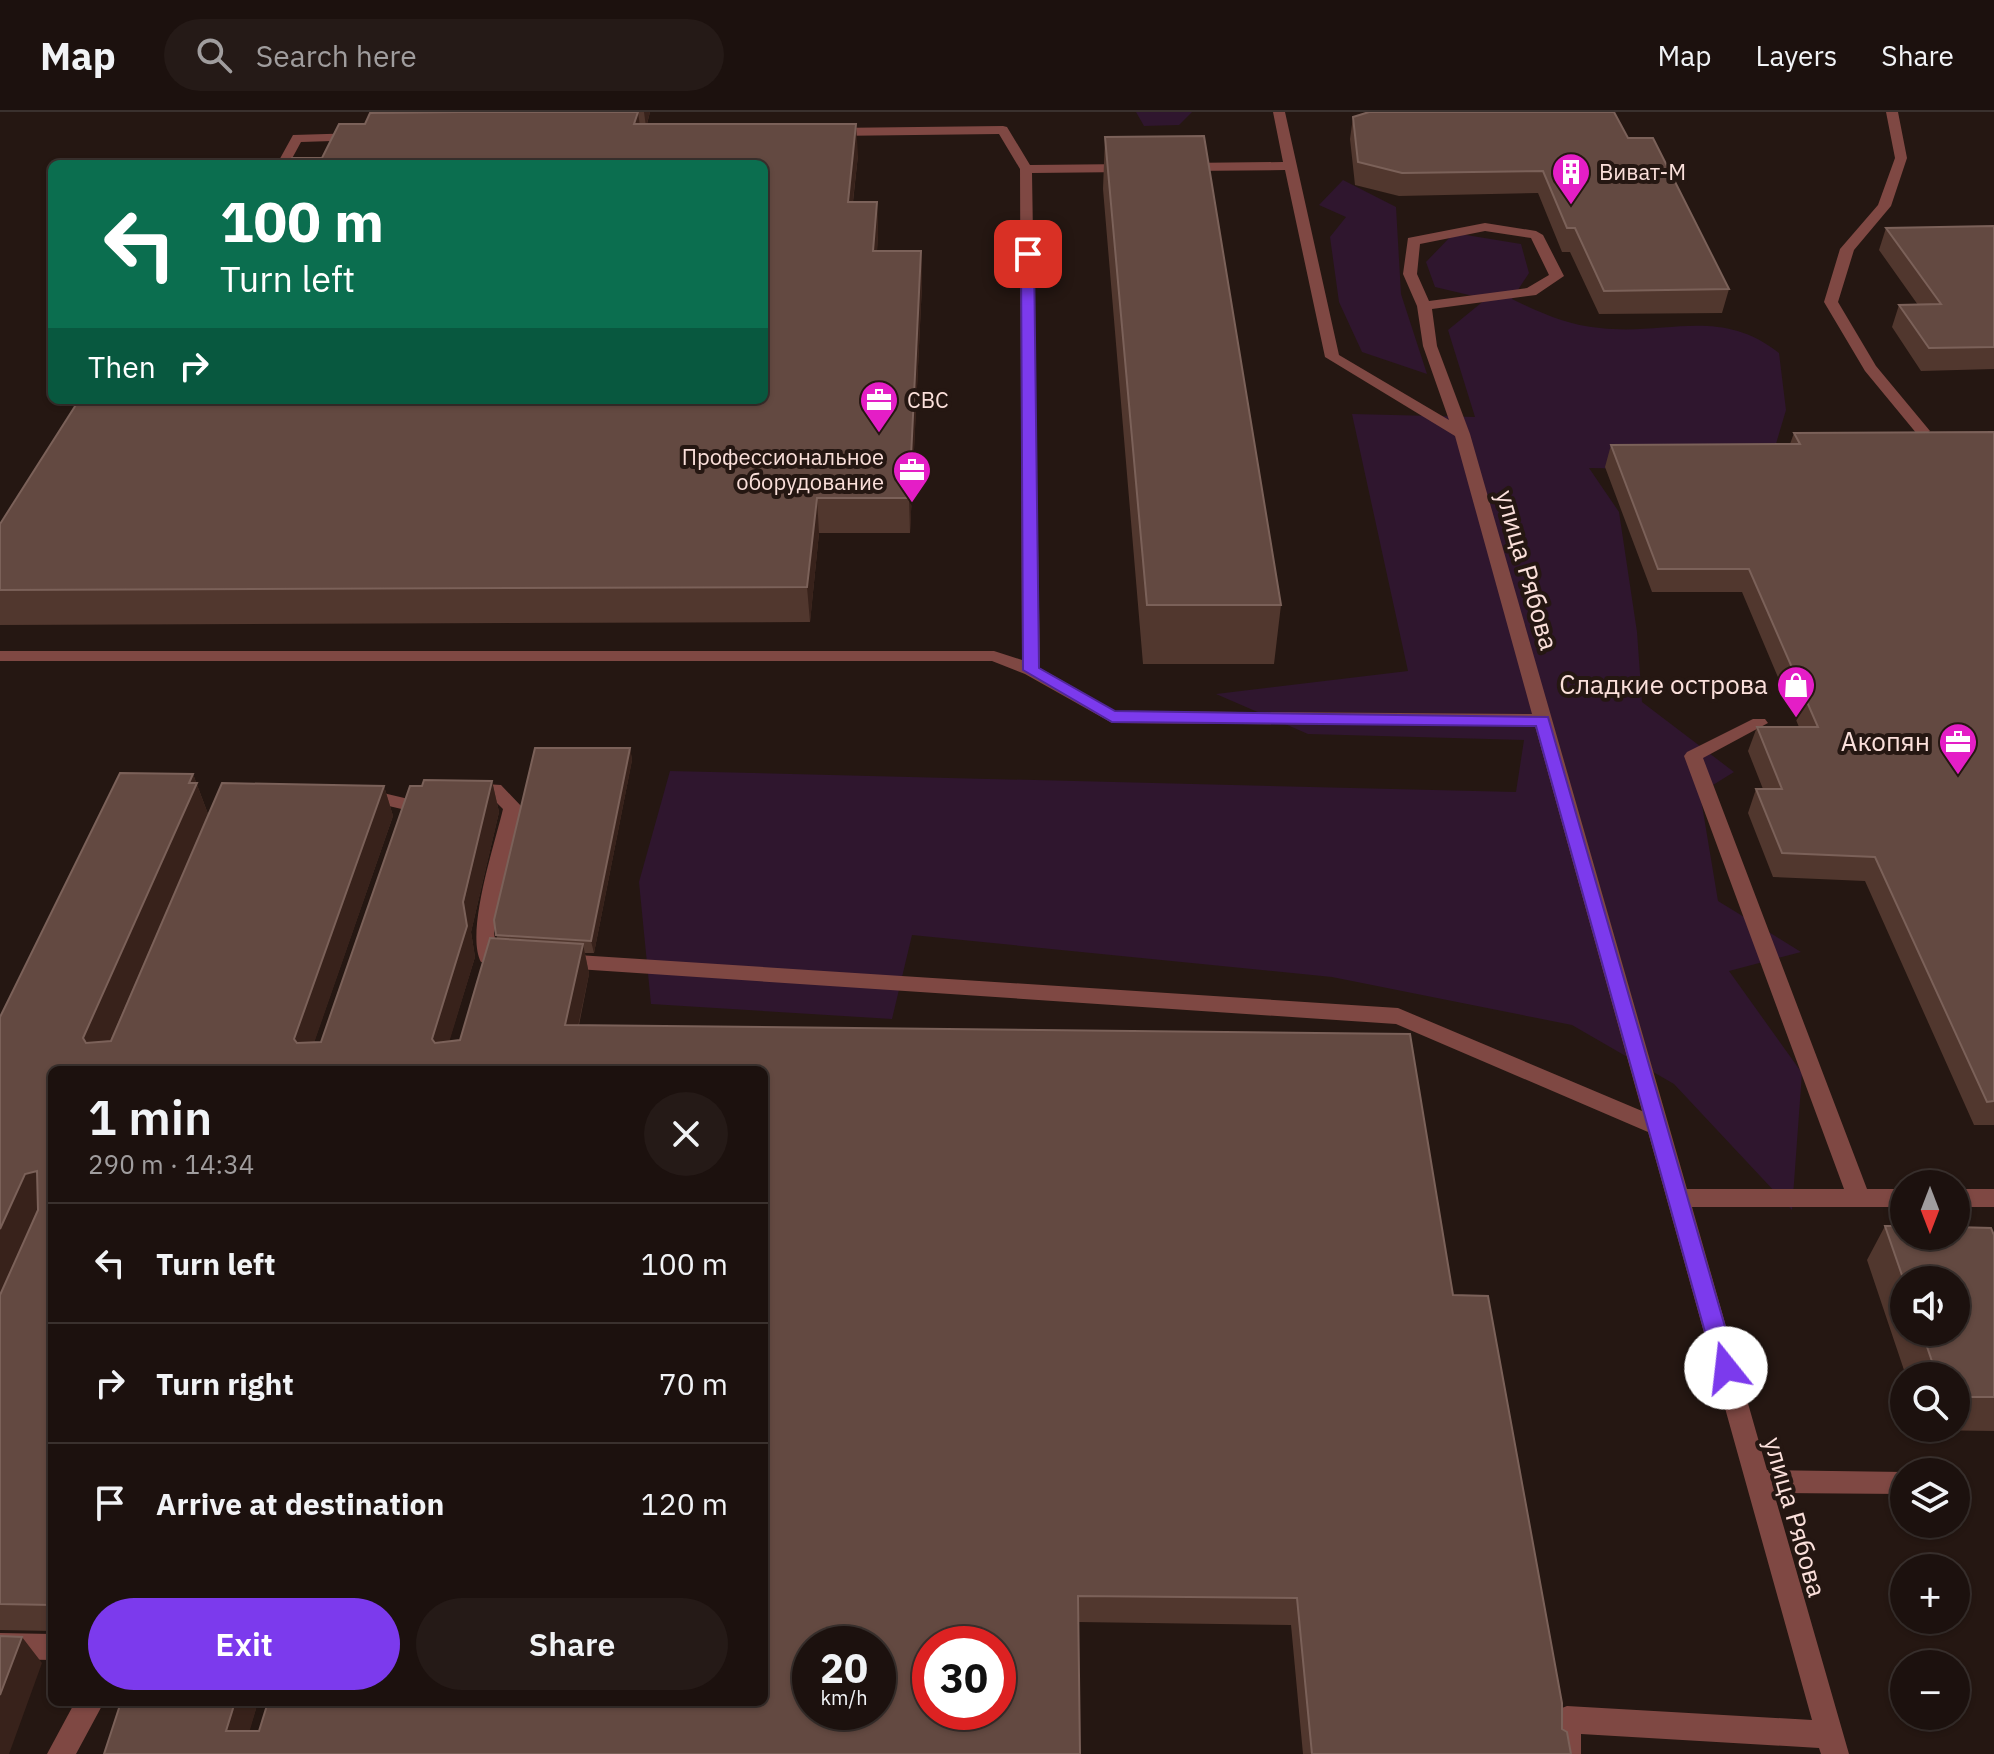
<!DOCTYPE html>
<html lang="en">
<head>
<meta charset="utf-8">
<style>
	:root { --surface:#1c110e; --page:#251a17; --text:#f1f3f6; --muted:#a09d9e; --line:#3a312e; --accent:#7c3aed }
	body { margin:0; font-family:"IBM Plex Sans",sans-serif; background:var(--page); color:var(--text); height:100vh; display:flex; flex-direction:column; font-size:30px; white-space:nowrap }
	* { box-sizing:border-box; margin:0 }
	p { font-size:26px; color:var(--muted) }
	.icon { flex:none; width:44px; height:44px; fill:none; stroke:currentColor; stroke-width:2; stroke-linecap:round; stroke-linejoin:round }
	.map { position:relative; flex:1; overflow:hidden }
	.side { position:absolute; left:48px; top:954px; width:720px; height:640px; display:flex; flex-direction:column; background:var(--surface); border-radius:12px; box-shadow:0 2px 6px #0004,0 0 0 2px var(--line) }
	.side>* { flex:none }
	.top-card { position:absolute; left:48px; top:48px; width:720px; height:244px; border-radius:12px; box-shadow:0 2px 6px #0004,0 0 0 2px var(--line); background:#0b6e4f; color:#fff; overflow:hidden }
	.needle { width:52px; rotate:180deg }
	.buttons { position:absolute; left:1890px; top:1058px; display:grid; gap:16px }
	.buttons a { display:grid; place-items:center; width:80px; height:80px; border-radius:50%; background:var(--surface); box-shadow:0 2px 6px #0004,0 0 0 2px var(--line); font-size:40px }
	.speed { position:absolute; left:792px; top:1514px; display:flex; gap:16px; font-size:40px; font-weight:700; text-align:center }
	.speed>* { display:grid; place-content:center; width:104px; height:104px; border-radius:50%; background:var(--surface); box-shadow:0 2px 6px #0004,0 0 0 2px var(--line); line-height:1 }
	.speed small { font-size:20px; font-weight:400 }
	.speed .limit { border:12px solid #d22; background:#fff; color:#111 }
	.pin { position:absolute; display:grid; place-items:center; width:68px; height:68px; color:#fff; margin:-34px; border-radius:16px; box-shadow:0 4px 12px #0006 }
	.me { position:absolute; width:88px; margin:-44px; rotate:344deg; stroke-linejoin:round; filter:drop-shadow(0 0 6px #0008) }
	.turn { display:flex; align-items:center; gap:28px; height:168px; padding:0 40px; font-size:36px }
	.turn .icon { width:104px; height:104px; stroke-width:2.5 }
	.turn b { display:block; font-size:56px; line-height:68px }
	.then { display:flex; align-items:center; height:76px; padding:0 40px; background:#0003; gap:16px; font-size:30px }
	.round { display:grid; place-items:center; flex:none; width:84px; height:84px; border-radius:42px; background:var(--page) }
	.headline { display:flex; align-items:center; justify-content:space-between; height:136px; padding:0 40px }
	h1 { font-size:48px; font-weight:600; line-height:60px }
	.primary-button { display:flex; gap:16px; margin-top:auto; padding:16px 40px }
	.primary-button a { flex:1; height:92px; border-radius:48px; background:var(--accent); color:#fff; font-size:32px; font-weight:600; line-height:92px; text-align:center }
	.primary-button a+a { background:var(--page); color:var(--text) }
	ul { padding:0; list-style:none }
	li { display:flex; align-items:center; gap:24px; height:120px; padding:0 40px; border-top:2px solid var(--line) }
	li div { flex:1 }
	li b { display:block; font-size:30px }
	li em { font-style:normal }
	header { display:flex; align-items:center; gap:48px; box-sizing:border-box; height:112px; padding:0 40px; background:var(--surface); border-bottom:2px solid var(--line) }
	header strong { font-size:38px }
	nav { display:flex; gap:44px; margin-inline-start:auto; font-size:28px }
	.search { width:560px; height:72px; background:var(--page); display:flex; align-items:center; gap:20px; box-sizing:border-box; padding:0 28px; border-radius:44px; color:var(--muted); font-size:30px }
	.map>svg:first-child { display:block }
	.green { fill:#2f162e }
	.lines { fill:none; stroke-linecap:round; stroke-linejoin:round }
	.minor { fill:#7f4843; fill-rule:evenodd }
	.wall { fill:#51372e; fill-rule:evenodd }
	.shaded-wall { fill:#38221b }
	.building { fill:#634941; stroke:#7b6159; stroke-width:2; fill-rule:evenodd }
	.route { fill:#7c3aed; stroke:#51269a; stroke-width:2 }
	.labels { text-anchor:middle; stroke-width:8; stroke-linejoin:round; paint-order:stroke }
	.far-poi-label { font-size:22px; fill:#fbe0db; stroke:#251712; text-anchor:start }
	.street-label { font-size:26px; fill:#fbe0db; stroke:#251712 }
	.poi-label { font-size:26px; fill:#fbe0db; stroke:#251712; text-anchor:end }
</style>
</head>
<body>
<header>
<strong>Map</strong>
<div class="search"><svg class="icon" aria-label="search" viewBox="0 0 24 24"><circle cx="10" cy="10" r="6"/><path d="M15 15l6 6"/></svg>Search here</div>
<nav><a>Map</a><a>Layers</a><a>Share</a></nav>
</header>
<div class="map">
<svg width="1994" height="1642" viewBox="0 0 1994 1642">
	<rect width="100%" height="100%" fill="#251712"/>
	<path class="green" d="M 1136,0 L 1192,0 L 1179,13 L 1144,14 Z
		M 1343,68 L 1396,95 L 1401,182 L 1427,262 L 1362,240 L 1339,190 L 1330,125 L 1346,105 L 1319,93 Z
		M 1454,121 L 1521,132 L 1529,161 L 1512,187 C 1541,201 1567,213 1600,216 C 1667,224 1719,194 1779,241 L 1786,298 L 1768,359 L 1589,356 L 1619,400 L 1637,520 L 1642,590 L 1734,660 L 1700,681 L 1718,789 L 1801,840 L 1729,859 L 1802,961 L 1792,1098 L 1674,972 L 1572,913 L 1332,865 L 912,823 L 892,907 L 651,892 L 639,770 L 670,659 L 1516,680 L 1524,628 L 1308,622 L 1216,582 L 1408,559 L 1352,302 L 1475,305 L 1448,218 L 1486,187 L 1435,175 L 1426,150 Z"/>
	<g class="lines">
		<path class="minor" d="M 1273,0 L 1285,0 L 1339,243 L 1449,308 L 1423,234 L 1417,194 L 1403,162 L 1408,126 L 1485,111 L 1536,119 L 1543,123 L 1564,164 L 1536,183 L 1432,197 L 1437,234 L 1470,322 L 1687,1077 L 1844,1077 L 1684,644 L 1687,640 L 1753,607 L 1765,607 L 1768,611 L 1703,646 L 1867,1077 L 1904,1077 L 1904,1095 L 1692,1095 L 1767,1358 L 1905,1360 L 1904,1382 L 1774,1381 L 1849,1642 L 1821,1642 L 1819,1636 L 1581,1622 L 1581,1642 L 1553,1642 L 1553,1608 L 1557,1598 L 1567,1594 L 1812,1608 L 1648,1020 L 1396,912 L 562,856 L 555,854 L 552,849 L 555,844 L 562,842 L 1398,896 L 1642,999 L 1535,614 L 1112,611 L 1025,562 L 992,549 L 0,549 L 0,539 L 994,539 L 1022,548 L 1020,57 L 999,22 L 832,24 L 826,20 L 832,16 L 1003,14 L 1007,15 L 1030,53 L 1129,52 L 1135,56 L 1129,60 L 1032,61 L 1040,556 L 1115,599 L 1532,602 L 1455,324 L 1325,245 L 1285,58 L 1185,59 L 1179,55 L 1185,51 L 1283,50 ZM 1485,119 L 1531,126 L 1549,163 L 1527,176 L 1429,189 L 1417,162 L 1420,132 Z
			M 1886,0 L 1898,0 L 1907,46 L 1891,94 L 1854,138 L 1838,190 L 1876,254 L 1930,319 L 1922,324 L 1917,322 L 1865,259 L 1824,190 L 1840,137 L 1878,93 L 1895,46 Z
			M 360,21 L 364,22 L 364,28 L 301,30 L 289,52 L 277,52 L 293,23 Z
			M 469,671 L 501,673 L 522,695 L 494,821 L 498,845 L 495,850 L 481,850 C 465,821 495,731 503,697 L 489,683 L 462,681 L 460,677 L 462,673 Z
			M 362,676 L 417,689 L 419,693 L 410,699 L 355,686 L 353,682 L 355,678 Z
			M 1956,1077 L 1994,1077 L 1994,1095 L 1956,1095 Z
			M 0,1521 L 52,1522 L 52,1548 L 0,1547 Z
			M 75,1590 L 104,1590 L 76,1642 L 47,1642 Z"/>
	</g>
	<path class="wall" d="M 379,0 L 650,0 L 647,12 L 858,43 L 853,90 L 877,90 L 878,122 L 877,139 L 921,139 L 922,172 L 910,421 L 819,421 L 810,510 L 0,513 L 0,412 L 764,288 L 322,46 Z
		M 1353,5 L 1628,26 L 1729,177 L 1722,201 L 1599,202 L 1570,140 L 1562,140 L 1538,81 L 1399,84 L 1355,73 L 1350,27 Z
		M 1105,25 L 1281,493 L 1274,552 L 1143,552 L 1103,77 Z
		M 1994,114 L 1994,257 L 1921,259 L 1892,215 L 1899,193 L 1918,193 L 1879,138 L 1886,116 Z
		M 1994,320 L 1994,1013 L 1974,1013 L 1865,769 L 1773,765 L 1748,701 L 1756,677 L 1763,677 L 1748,639 L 1757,615 L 1799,615 L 1742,480 L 1652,480 L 1605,355 L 1611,333 L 1790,332 L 1794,321 Z
		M 535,636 L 630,636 L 632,648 L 594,841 L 585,841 L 589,862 L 579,913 L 1410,922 L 1453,1183 L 1488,1184 L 1562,1591 L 1562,1617 L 1567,1620 L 1571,1642 L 1303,1642 L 1291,1513 L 1078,1510 L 1080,1642 L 104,1642 L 121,1590 L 258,1590 L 249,1619 L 259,1619 L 268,1590 L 764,1590 L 764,958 L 52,958 L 52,1519 L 0,1518 L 0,905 L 120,661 L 193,662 L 208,702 L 110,929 L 222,671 L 384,674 L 393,704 L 314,930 L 321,930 L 410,674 L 422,674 L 424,668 L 492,669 L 499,700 L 471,820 L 475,845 L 449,929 L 460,928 L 490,826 L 497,826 L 494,808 ZM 810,1532 L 878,1532 L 878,1600 L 810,1600 ZM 930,1532 L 998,1532 L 998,1600 L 930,1600 Z
		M 1885,1114 L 1994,1123 L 1994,1319 L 1924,1318 L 1923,1316 L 1956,1316 L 1956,1264 L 1906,1264 L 1867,1148 ZM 1904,1168 L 1956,1220 L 1904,1220 Z"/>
	<path class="shaded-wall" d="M 638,0 L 642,29 L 634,12 Z
		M 644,0 L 650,0 L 646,15 Z
		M 856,12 L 858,43 L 849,123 L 848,90 Z
		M 877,90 L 878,122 L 875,172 L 873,139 Z
		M 921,139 L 922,172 L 910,421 L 909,386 Z
		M 817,386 L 819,421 L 810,510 L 807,475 Z
		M 630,636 L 632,648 L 594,841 L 591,829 Z
		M 193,662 L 208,702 L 98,957 L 83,926 Z
		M 492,669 L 499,700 L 471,820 L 475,845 L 441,957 L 432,927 Z
		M 384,674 L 393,704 L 305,957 L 294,927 Z
		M 583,832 L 589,862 L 572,943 L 565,913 Z
		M 37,1059 L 52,1085 L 0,1187 L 0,1117 L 25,1062 Z
		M 22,1525 L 42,1551 L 9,1642 L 0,1642 L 0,1583 Z
		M 235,1590 L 258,1590 L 243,1642 L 226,1619 Z"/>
	<path class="building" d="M 463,0 L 638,0 L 634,12 L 856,12 L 848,90 L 877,90 L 873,139 L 921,139 L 909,386 L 817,386 L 807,475 L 0,478 L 0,412 L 79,288 L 764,288 L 764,52 L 288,52 L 292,46 L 322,46 L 339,12 L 365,12 L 370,1 Z
		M 1369,0 L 1614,0 L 1628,26 L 1653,26 L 1729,177 L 1604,179 L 1575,116 L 1567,116 L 1543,59 L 1402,61 L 1358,50 L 1353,5 Z
		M 1204,24 L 1281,493 L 1147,493 L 1105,25 Z
		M 1994,114 L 1994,235 L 1929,236 L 1899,193 L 1941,192 L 1886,116 Z
		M 1994,320 L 1994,989 L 1987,990 L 1875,745 L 1782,741 L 1756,677 L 1782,677 L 1757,615 L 1818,615 L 1749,457 L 1658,457 L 1611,333 L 1800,332 L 1794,321 Z
		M 535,636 L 630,636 L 591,829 L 496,823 L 494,808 Z
		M 120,661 L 193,662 L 189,671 L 197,671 L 83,926 L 86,931 L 111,929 L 222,671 L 384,674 L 294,927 L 297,931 L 321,930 L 410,674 L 422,674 L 424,668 L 492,669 L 463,790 L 467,814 L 432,927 L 435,931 L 460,928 L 490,826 L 583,832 L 565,913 L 1410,922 L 1453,1183 L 1488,1184 L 1562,1591 L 1562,1617 L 1567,1620 L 1571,1642 L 1312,1642 L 1297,1486 L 1078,1484 L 1080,1642 L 104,1642 L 121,1590 L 235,1590 L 226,1619 L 259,1619 L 268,1590 L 764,1590 L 764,958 L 52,958 L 52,1493 L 0,1492 L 0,1183 L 38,1098 L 37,1059 L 25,1062 L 0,1117 L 0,905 ZM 810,1532 L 878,1532 L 878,1600 L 810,1600 ZM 930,1532 L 998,1532 L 998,1600 L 930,1600 Z
		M 1885,1114 L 1904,1114 L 1904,1124 L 1956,1124 L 1956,1115 L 1991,1116 L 1994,1123 L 1994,1285 L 1956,1285 L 1956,1264 L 1937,1264 L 1922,1220 L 1956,1220 L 1956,1168 L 1904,1169 Z
		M 0,1524 L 22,1525 L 0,1583 Z"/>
	<path class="route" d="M 1028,138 L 1034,142 L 1039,556 L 1115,599 L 1548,605 L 1737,1256 L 1733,1263 L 1726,1265 L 1718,1263 L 1715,1256 L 1536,614 L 1112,610 L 1023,558 L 1021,142 Z"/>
	<defs>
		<symbol id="building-pin" viewBox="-11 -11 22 30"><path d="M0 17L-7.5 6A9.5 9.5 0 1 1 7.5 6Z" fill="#e41ec6" stroke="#251712"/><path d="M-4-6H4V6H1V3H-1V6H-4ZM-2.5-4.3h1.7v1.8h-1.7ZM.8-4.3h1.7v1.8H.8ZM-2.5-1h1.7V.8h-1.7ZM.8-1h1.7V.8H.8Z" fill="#fff"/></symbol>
		<symbol id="office-pin" viewBox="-11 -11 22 30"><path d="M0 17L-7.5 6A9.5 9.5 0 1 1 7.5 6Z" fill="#e41ec6" stroke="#251712"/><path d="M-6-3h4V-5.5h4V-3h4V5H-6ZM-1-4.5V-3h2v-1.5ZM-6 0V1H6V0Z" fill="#fff"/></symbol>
		<symbol id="shop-pin" viewBox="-11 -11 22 30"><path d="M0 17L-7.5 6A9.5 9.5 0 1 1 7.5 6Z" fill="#e41ec6" stroke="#251712"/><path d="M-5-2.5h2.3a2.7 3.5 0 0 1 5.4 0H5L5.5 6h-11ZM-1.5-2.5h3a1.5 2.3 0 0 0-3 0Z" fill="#fff"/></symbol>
	</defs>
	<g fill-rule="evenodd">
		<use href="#building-pin" x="1549" y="38" width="44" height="60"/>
		<use href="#office-pin" x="857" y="266" width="44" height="60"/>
		<use href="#office-pin" x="890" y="336" width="44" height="60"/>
		<use href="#shop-pin" x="1774" y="551" width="44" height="60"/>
		<use href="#office-pin" x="1936" y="608" width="44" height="60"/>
	</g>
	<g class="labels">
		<g class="far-poi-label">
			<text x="1599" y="68">Виват-М</text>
			<text x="907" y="296">СВС</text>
			<text x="884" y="353" text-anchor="end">Профессиональное<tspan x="884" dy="25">оборудование</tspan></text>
		</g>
		<g class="street-label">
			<text transform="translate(1527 458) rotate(74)" y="9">улица Рябова</text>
			<text transform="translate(1795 1405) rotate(74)" y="9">улица Рябова</text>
		</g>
		<g class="poi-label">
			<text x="1768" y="582">Сладкие острова</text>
			<text x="1930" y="639">Акопян</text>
		</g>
	</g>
</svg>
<div class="buttons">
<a><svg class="needle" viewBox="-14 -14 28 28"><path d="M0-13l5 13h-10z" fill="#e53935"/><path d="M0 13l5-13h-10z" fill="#a09d9e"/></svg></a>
<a><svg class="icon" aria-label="sound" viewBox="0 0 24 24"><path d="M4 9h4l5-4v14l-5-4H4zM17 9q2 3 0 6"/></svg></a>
<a><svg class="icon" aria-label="search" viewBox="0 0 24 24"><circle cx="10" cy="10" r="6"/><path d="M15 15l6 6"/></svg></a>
<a><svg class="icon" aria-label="layers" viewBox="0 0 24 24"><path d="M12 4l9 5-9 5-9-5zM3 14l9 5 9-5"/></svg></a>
<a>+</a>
<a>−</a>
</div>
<div class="speed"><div>20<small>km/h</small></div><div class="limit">30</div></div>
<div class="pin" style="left:1028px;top:142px;background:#d93025"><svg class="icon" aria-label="arrive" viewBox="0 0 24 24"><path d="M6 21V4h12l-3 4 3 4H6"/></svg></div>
<svg class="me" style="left:1726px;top:1256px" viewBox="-20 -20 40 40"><circle r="19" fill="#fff"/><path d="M0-13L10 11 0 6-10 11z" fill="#7c3aed"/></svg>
<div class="top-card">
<div class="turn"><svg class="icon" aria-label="left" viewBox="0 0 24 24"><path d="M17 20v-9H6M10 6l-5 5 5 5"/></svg><div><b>100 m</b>Turn left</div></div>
<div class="then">Then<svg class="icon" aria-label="right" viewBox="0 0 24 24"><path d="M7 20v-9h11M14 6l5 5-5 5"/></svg></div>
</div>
<section class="side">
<div class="headline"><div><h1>1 min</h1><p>290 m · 14:34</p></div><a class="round"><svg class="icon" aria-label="close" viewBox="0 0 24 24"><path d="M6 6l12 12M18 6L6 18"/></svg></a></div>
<ul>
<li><svg class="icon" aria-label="left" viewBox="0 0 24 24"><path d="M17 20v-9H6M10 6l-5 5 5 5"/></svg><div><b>Turn left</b></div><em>100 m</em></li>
<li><svg class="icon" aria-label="right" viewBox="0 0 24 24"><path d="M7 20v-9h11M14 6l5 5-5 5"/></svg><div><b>Turn right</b></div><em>70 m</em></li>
<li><svg class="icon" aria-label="arrive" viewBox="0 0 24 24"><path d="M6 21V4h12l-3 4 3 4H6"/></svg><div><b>Arrive at destination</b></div><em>120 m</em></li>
</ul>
<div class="primary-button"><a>Exit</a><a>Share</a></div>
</section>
</div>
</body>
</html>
